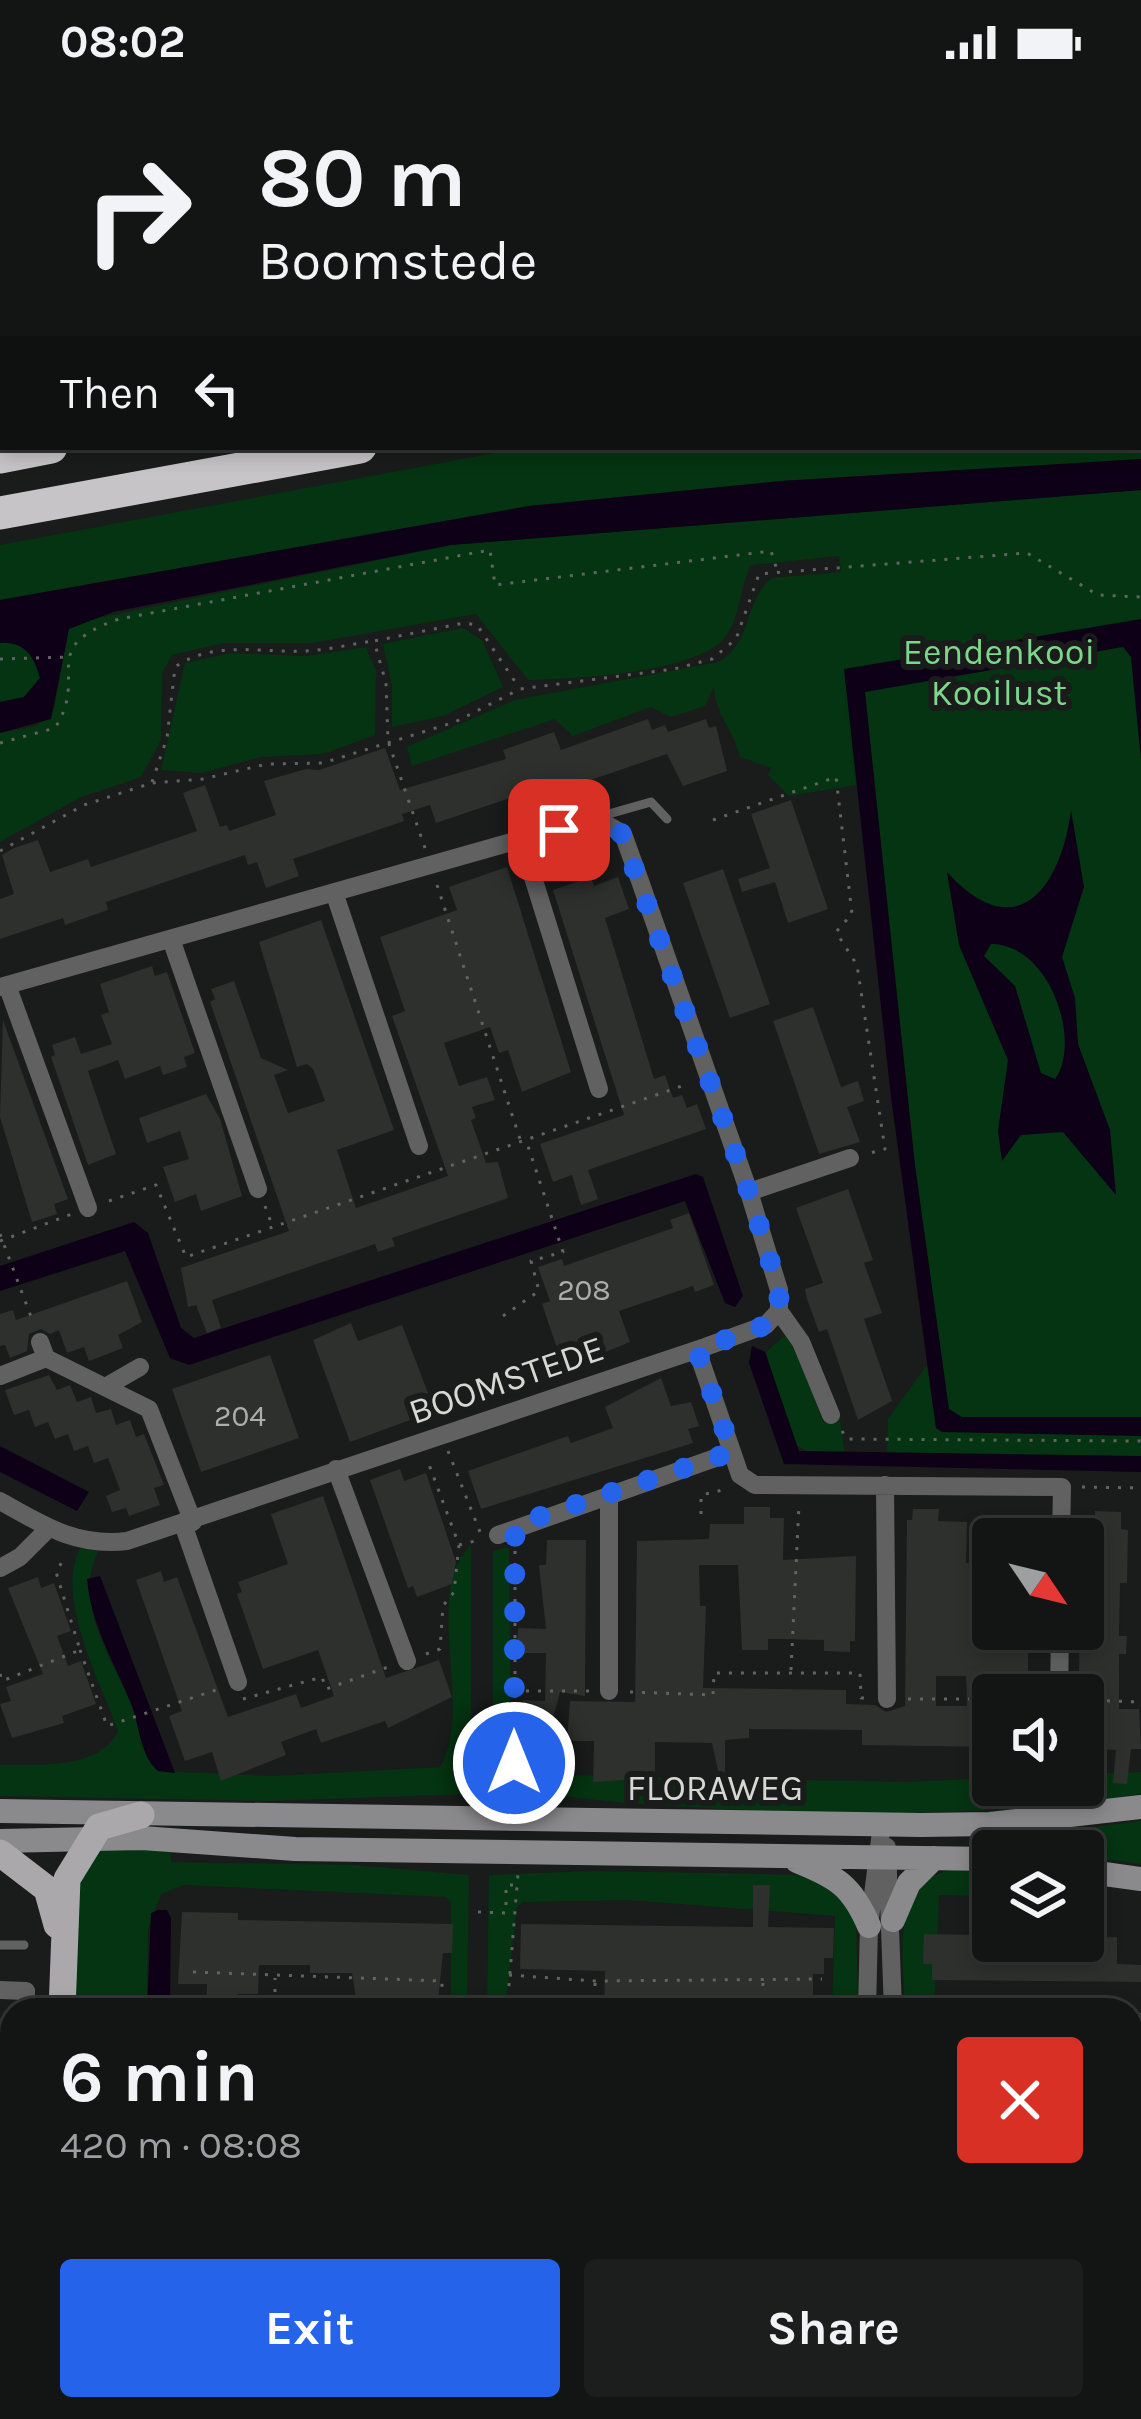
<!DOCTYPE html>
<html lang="en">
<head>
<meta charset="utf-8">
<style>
	:root { --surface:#131514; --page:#1c1e1d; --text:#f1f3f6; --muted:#9d9fa0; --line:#323434; --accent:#2563eb }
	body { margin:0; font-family:Karla,sans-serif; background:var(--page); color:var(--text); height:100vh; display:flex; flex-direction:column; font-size:45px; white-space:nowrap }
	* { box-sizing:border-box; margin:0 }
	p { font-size:39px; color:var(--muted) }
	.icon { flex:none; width:66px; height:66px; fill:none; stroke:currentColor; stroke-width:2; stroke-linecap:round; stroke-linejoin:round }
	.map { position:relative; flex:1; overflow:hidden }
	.panel { position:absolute; left:0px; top:1914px; width:1143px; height:423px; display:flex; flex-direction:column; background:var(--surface); border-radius:36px 36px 0 0; box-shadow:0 6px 18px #0003,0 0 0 3px var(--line) }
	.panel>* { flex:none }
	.guide { position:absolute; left:0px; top:0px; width:1143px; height:366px; box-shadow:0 6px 18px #0003,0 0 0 3px var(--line); background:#131514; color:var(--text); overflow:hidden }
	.needle { width:78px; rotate:125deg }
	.fabs { position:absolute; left:972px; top:1434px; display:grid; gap:24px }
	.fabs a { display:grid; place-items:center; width:132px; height:132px; border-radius:12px; background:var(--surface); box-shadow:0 6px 18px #0003,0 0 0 3px var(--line); font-size:60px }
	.pin { position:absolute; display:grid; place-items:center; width:102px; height:102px; color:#fff; margin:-51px; border-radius:24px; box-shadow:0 6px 18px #0006 }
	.me { position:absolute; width:132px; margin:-66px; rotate:0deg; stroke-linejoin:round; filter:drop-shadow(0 0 9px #0008) }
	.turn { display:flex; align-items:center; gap:42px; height:252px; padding:0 60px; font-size:54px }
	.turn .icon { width:156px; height:156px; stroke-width:2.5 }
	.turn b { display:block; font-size:84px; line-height:102px }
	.then { display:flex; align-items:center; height:114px; padding:0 60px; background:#0003; gap:24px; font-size:45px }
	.round { display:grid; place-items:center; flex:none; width:126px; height:126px; border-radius:12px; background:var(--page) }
	.overview { display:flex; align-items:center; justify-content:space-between; height:204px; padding:0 60px }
	h1 { font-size:72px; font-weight:700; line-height:90px }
	.primary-button { display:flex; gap:24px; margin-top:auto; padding:24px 60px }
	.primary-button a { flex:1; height:138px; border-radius:12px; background:var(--accent); color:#fff; font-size:48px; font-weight:700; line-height:138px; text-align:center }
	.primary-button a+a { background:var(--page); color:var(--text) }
	.status { display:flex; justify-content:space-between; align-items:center; height:84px; padding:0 60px; background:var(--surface); direction:ltr }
	.status svg { height:33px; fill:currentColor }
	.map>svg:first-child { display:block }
	.built { fill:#1b231c }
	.green { fill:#043411 }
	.water { fill:#0e0016; fill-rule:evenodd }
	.building { fill:#2d302d; fill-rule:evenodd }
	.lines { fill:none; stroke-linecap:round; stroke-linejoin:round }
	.path { stroke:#616462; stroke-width:3; stroke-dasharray:3 9; stroke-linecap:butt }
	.service { stroke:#626162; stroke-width:9 }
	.minor { stroke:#626162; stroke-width:18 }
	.secondary { stroke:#8a898b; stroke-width:24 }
	.primary { stroke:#aaa8ab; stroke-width:27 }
	.motorway { stroke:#c7c4c8; stroke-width:33 }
	.route { stroke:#2563eb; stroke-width:21; stroke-dasharray:0 37.8 }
	.labels { text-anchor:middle; stroke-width:12; stroke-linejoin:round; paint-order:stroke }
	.number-label { font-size:30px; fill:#acaeac }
	.park-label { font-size:36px; fill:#7dd78b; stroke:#191c1a }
	.street-label { font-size:36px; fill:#d6d8d6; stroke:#191c1a }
</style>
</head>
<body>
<div class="status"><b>08:02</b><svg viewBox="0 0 49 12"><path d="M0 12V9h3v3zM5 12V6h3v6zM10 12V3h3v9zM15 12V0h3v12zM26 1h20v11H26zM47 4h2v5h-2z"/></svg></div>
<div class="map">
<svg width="1141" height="2335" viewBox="0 0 1141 2335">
	<rect width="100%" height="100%" fill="#191c1a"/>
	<path class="built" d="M 0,0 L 910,0 L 3,3 L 0,146 Z
		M 482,2325 L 662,2325 L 652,2335 L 623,2335 L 482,2333 Z"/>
	<path class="green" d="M 1141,241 L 1141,375 L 781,397 L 529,422 L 0,516 L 0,461 L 527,363 L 1140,363 Z
		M 1141,406 L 1141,1380 L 887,1369 L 888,1335 L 927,1281 L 936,1344 L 843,594 L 856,701 L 789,712 L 768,691 L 771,684 L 740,673 C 734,646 715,631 714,603 L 705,622 L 671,633 L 651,623 L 573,652 L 555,635 L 412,682 L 407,663 L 515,616 L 718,578 C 753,560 743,517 772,494 L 841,488 L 839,472 L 751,481 C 739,504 741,531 726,552 C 700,589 572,595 528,596 L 476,530 L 312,559 L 224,559 L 172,571 L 162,589 L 161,656 L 141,693 L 81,713 L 0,758 L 0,649 L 36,642 L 54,625 L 69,544 L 79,538 L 451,461 Z
		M 463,544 L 482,556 L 503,603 L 443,632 L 392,643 L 392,602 L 383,560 Z
		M 6,558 C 28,563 34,573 40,594 L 24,613 L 0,618 L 0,559 Z
		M 366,563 L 376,587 L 375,651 L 323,670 L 261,673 L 202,689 L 161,686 L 185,579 L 231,569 L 306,572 Z
		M 784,1252 L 793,1255 L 823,1338 L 840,1335 L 845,1370 L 811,1370 L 793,1359 L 766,1268 Z
		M 471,1461 L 471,1710 L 268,1717 L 0,1712 L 0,1681 C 37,1680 99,1687 118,1647 C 99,1595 55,1514 80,1464 L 99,1466 C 72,1518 110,1570 130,1618 C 141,1643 140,1667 158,1687 L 272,1692 L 440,1683 C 475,1624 421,1509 471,1461 Z
		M 509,1463 L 511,1690 L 906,1698 L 993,1694 L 993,1701 L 1083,1701 L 1083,1690 L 1141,1688 L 1141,1710 C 977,1736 805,1731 639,1720 C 590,1717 542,1708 493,1705 L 493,1467 Z
		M 1141,1737 L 1141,1780 L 1083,1772 L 1083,1767 L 963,1759 Z
		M 94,1762 L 170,1764 L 171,1778 L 354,1781 L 469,1791 L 467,1926 L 451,1926 L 451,1818 L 445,1813 L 184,1801 L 161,1810 L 148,1845 L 147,1926 L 74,1926 L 76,1800 Z
		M 949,1786 L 993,1787 L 993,1812 L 939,1811 L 934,1926 L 905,1926 C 904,1876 888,1802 949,1786 Z
		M 592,1787 L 814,1791 L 856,1825 L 858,1926 L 832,1926 L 835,1832 L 628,1816 L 523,1818 L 517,1823 L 505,1926 L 487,1926 L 489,1791 Z"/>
	<path class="water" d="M 1141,375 L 1141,406 L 451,461 L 113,528 L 69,545 L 51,635 L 0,649 L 0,618 L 24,613 L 40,594 C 34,572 25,557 0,559 L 0,516 L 529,422 L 781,397 Z
		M 1141,535 L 1141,676 L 1131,573 L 1123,563 L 865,608 L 915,1081 L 949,1325 L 962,1333 L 1141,1333 L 1141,1352 L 942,1348 L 936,1344 L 891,1013 L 844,585 Z
		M 1071,726 L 1084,803 L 1062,873 L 1075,914 L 1078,960 L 1110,1046 L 1116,1111 L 1063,1048 L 1021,1051 L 1002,1077 L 998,1047 L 1008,976 L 959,861 L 947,788 C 1016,864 1061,805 1071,726 ZM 991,860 C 1051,860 1082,959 1055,995 L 1041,989 L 1015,902 L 984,872 Z
		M 696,1090 L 703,1093 L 743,1212 L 735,1223 L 725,1219 L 685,1117 L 189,1281 L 170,1274 L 125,1167 L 0,1207 L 0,1182 L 134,1138 L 148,1149 L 181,1244 L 194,1254 Z
		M 752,1262 L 765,1268 L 799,1367 L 1141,1372 L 1141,1388 L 784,1380 L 749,1279 Z
		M 0,1362 L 89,1408 L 77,1427 L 0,1388 Z
		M 100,1492 L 175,1689 L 158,1687 C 139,1670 140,1642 131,1619 C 114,1578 91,1541 87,1495 Z
		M 158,1826 L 167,1826 L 171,1834 L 170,1926 L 147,1926 L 151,1829 Z"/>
	<path class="building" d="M 648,635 L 652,646 L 665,641 L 668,648 L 706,635 L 709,644 L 716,642 L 727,687 L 683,702 L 667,670 L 570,703 L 573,711 L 540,723 L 534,706 L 436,739 L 430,721 L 402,730 L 404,737 L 293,775 L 299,792 L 266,804 L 257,778 L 248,781 L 245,771 L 106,818 L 108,826 L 65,841 L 63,834 L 0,855 L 0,815 L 14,810 L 2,771 L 14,764 L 38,756 L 50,788 L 88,775 L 91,783 L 197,747 L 183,709 L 205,701 L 220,743 L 227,741 L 229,747 L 276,731 L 264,697 L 306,685 L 319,686 L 385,664 L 400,706 L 506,675 L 503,666 L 554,648 L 561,666 Z
		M 791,716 L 828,825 L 788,839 L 775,798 L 742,808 L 738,795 L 770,784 L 751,730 Z
		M 507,783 L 571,988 L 522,1008 L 508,966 L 499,969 L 490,943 L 444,959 L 459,1002 L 487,993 L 495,1016 L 472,1023 L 476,1034 L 471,1036 L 486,1079 L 498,1078 L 508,1114 L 392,1154 L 395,1162 L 378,1168 L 375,1160 L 212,1216 L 221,1244 L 207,1249 L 196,1221 L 188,1223 L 181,1184 L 289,1147 L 210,918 L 215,915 L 211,905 L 234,897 L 261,974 L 288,986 L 274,991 L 288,1029 L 325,1017 L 313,985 L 307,980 L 297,983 L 259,858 L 321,836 L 394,1046 L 337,1066 L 356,1124 L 448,1092 L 392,932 L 405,927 L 380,853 L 457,826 L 449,803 Z
		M 723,785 L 770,920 L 730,934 L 683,799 Z
		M 591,793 L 594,802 L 618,793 L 629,825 L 605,834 L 654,995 L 665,991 L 673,1014 L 682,1011 L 687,1024 L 697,1020 L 706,1045 L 588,1086 L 598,1115 L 581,1121 L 572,1091 L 553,1098 L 540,1060 L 624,1031 L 553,806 Z
		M 152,882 L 155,892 L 167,888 L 195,969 L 184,973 L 187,983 L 163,991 L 160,982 L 125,995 L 118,976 L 88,987 L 116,1070 L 88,1081 L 51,973 L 55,971 L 52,961 L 75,953 L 81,970 L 112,960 L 101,931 L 109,928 L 100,900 Z
		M 813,923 L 841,1003 L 858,997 L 864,1017 L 847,1023 L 860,1058 L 819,1070 L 773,937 Z
		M 3,936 L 68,1115 L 54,1120 L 57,1130 L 32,1138 L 0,1033 Z
		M 206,1010 L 220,1035 L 242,1112 L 201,1127 L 196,1110 L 175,1118 L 163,1083 L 189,1075 L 180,1047 L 147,1059 L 139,1034 Z
		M 848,1105 L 873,1176 L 864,1179 L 882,1229 L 864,1235 L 892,1317 L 858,1336 L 827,1245 L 819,1248 L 807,1215 L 805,1205 L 823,1199 L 796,1124 Z
		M 689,1129 L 714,1201 L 695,1208 L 693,1202 L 619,1227 L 630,1258 L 564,1285 L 542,1220 L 550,1217 L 538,1183 L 562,1175 L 564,1182 L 673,1144 L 670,1136 Z
		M 127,1197 L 142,1238 L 118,1251 L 123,1264 L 89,1277 L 84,1263 L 67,1269 L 59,1246 L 50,1250 L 41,1245 L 29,1250 L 27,1267 L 10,1274 L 5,1261 L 0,1262 L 0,1230 L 13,1226 L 16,1236 Z
		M 351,1239 L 358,1257 L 402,1241 L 435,1327 L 350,1358 L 313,1256 Z
		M 270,1271 L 299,1354 L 201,1388 L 172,1305 Z
		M 49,1291 L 57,1306 L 70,1301 L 77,1318 L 91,1313 L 96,1329 L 111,1325 L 116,1341 L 130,1336 L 136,1353 L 144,1350 L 164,1401 L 154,1404 L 160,1421 L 129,1432 L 126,1424 L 112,1428 L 106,1412 L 120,1406 L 108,1374 L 94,1379 L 88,1362 L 74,1367 L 68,1350 L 55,1355 L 48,1338 L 35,1343 L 29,1326 L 14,1331 L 5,1306 Z
		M 661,1294 L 671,1322 L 691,1318 L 699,1342 L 688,1345 L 693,1359 L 481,1425 L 468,1387 L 568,1352 L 571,1359 L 613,1344 L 605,1323 Z
		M 400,1385 L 404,1397 L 426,1389 L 456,1478 L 452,1500 L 417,1513 L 413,1502 L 408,1504 L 370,1396 Z
		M 323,1412 L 386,1594 L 439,1576 L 452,1613 L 388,1644 L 385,1637 L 321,1659 L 316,1645 L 281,1658 L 286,1671 L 221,1697 L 212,1668 L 185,1677 L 169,1632 L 182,1627 L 136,1496 L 161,1487 L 164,1498 L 177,1493 L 228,1633 L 296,1610 L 301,1624 L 334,1612 L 318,1566 L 263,1585 L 237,1510 L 242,1508 L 238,1498 L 288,1480 L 271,1430 Z
		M 744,1423 L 770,1423 L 770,1434 L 784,1434 L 783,1476 L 856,1472 L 855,1557 L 850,1557 L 850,1568 L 824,1567 L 824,1556 L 782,1555 L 768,1555 L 768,1566 L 742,1566 L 738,1481 L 699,1481 L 700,1522 L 706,1522 L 703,1604 L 846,1606 L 846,1620 L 875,1621 L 886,1628 L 905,1622 L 907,1436 L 912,1436 L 913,1425 L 939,1425 L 938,1437 L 967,1438 L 966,1479 L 980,1479 L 979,1545 L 1028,1545 L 1028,1594 L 1023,1594 L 1023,1605 L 984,1605 L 984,1637 L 993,1637 L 993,1663 L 862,1661 L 862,1646 L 749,1645 L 749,1654 L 725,1656 L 725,1690 L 719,1691 L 712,1659 L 655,1658 L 655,1694 L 593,1698 L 594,1657 L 567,1657 L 570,1617 L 635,1618 L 637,1457 L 709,1455 L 710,1440 L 744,1440 ZM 936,1592 L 966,1592 L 967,1622 L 936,1622 Z
		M 1095,1427 L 1121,1428 L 1121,1445 L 1128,1446 L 1127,1499 L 1120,1499 L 1119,1552 L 1127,1552 L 1126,1570 L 1119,1570 L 1119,1625 L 1139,1625 L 1141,1665 L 1131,1665 L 1127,1700 L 1113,1699 L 1116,1666 L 1083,1664 L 1088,1595 L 1079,1595 L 1081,1438 L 1095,1438 Z
		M 547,1456 L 586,1456 L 585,1612 L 560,1608 L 547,1657 L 523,1656 L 523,1616 L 545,1617 L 546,1569 L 517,1569 L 518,1544 L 546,1545 L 539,1481 L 546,1481 Z
		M 38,1493 L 41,1504 L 54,1499 L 71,1547 L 57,1552 L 68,1582 L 81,1577 L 96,1620 L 62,1632 L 64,1639 L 12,1654 L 0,1620 L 11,1617 L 6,1603 L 43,1590 L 8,1504 Z
		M 753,1801 L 770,1801 L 768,1843 L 834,1844 L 833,1874 L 824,1874 L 824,1890 L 813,1890 L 813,1926 L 604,1926 L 605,1887 L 520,1885 L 521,1840 L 753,1843 Z
		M 973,1802 L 993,1802 L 987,1851 L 993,1851 L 993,1857 L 1117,1853 L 1117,1880 L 1141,1881 L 1141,1898 L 932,1896 L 932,1880 L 923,1880 L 924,1850 L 972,1851 Z
		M 182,1828 L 238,1829 L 238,1836 L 453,1840 L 452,1869 L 443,1869 L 437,1926 L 357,1920 L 352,1889 L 310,1889 L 310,1881 L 259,1881 L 258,1910 L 237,1910 L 237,1926 L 206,1926 L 207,1900 L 178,1900 Z"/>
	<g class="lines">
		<path class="path" d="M 0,575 L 68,573
			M 0,659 L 55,644 C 90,590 35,564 119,535 L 490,466 L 495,501 L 771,467 L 777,486
			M 152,698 L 167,654 L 175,583 C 213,556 262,569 306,567 C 328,566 351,560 373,557
			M 713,736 L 836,693 L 852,830 L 836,848 L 857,881 L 885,1065 L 870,1069
			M 425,764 L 388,657 L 386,599 L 374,557 L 464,539 L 477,541 L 518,602
			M 0,767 L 84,721 L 152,699 L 203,695 L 267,680 L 323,679 L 455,638 L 520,605 L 674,585 L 712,575 L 736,555 L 759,490 L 1027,469 L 1098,511 L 1141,513
			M 437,801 L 520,1055
			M 109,1117 L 156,1101 L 186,1173 L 682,1002
			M 265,1122 L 272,1141
			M 0,1150 L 33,1238
			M 0,1157 L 72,1130
			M 503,1232 L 539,1207 L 531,1177 L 563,1168 L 526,1056
			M 842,1347 L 847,1355 L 1141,1357
			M 448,1367 L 480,1448
			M 1082,1403 L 1141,1404
			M 701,1430 L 701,1411 L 727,1405
			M 459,1461 L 479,1456
			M 515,1467 L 515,1709
			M 80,1566 L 107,1642 L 222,1604
			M 426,1570 L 440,1565 L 443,1522 L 454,1508 L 459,1461 L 428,1378
			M 791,1586 L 799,1421
			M 0,1590 L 2,1597 L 80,1566 L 56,1488 L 65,1473
			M 514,1607 L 590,1607
			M 630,1608 L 713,1611 L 714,1589 L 860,1589 L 861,1614 L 869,1614
			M 243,1615 L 322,1593 L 326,1605 L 388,1583
			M 908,1615 L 993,1615
			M 1083,1616 L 1141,1618
			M 481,1670 L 508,1670 L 508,1700 L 513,1698
			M 478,1828 L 506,1829 L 506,1801 L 517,1801
			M 193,1888 L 442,1897 L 442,1926
			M 509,1891 L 595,1897 L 822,1895
			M 275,1920 L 275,1894
			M 507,1926 L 518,1790
			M 595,1926 L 595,1899
			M 762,1926 L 763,1898
			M 1138,1930 L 1141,1931
			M 0,1980 L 12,1980
			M 0,2065 L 12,2031
			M 0,2122 L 12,2163
			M 0,2330 L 17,2335
			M 474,2335 L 474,2325
			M 664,2335 L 678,2328 L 743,2325"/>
		<path class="service" d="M 598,733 L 651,718 L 667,735
			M 0,1861 L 24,1861"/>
		<path class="minor" d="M 522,758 L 599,1005
			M 334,808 L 419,1062
			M 171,855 L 258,1105
			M 7,901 L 88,1124
			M 0,903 L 596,734 L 623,750 L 640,797 L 749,1108 L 779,1206 L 779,1227 L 766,1241 L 705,1263 L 127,1457 C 76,1463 43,1441 0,1417
			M 749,1108 L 850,1074
			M 779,1227 L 801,1258 L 831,1331
			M 40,1258 L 46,1274 L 149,1325 L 193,1438
			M 697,1266 L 740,1391 L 755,1401 L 1062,1403 L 1061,1455
			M 0,1292 L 46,1274
			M 107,1302 L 140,1283
			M 336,1385 L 407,1577
			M 885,1401 L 887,1615
			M 183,1440 L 238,1598
			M 498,1451 L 732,1368
			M 0,1484 L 20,1473 L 49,1444
			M 609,1607 L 609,1411
			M 1059,1611 L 1060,1545
			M 887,1763 L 893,1926
			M 0,1906 L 26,1907 L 26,1926
			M 294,1926 L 345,1926
			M 867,1926 L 869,1842 L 882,1740
			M 1131,2085 L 1141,2085
			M 0,2230 L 12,2231
			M 271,2335 L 271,2325"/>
		<path class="secondary" d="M 0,1727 L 921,1741 L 990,1740 L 1141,1723
			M 0,1757 L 142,1754 L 295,1765 L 993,1775
			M 797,1777 C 837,1793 852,1802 869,1842
			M 1083,1787 L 1141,1795
			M 893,1836 L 909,1799 L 934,1774"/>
		<path class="primary" d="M 0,1769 L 47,1805 L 57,1841
			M 62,1926 L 67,1795 L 99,1743 L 141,1731
			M 49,2335 L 50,2325"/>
		<path class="motorway" d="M 1140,66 L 1141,66
			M 1140,161 L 1141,161
			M 1140,220 L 1141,219
			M 0,223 L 3,222
			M 0,277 L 3,277
			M 0,373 L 51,363
			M 0,429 L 360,363"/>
	</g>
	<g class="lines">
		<path class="route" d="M 514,1679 L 515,1441 L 732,1368 L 697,1266 L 766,1241 L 779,1227 L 779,1206 L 749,1108 L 622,750 L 596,734 L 559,746"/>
	</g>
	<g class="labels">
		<g class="number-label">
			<text x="584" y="1216">208</text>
			<text x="240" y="1342">204</text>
		</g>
		<g class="park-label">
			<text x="999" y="580">Eendenkooi<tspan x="999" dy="41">Kooilust</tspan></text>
		</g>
		<g class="street-label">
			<text transform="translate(506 1295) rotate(-19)" y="13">BOOMSTEDE</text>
			<text x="715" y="1716">FLORAWEG</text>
		</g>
	</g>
</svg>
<div class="fabs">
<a><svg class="needle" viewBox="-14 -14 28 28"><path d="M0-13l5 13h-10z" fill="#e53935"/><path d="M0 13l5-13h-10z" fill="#9d9fa0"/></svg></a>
<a><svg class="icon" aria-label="sound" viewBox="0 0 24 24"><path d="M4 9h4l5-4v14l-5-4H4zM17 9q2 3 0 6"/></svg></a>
<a><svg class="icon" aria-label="layers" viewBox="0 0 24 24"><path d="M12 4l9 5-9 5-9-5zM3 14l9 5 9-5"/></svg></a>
</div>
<div class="pin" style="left:559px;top:746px;background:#d93025"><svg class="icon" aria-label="arrive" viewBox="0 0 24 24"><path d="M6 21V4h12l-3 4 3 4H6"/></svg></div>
<svg class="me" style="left:514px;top:1679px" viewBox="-20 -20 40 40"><circle r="17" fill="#2563eb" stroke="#fff" stroke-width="3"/><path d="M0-11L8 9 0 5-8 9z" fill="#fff"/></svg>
<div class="guide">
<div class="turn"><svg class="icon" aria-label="right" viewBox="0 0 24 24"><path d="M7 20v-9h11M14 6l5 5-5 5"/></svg><div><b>80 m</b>Boomstede</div></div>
<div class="then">Then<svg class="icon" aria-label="left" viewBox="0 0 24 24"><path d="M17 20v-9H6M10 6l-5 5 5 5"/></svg></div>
</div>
<section class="panel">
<div class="overview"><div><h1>6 min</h1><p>420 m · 08:08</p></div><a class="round" style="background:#d93025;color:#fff"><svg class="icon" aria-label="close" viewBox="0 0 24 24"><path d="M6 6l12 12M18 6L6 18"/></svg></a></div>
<div class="primary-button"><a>Exit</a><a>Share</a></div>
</section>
</div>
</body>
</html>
